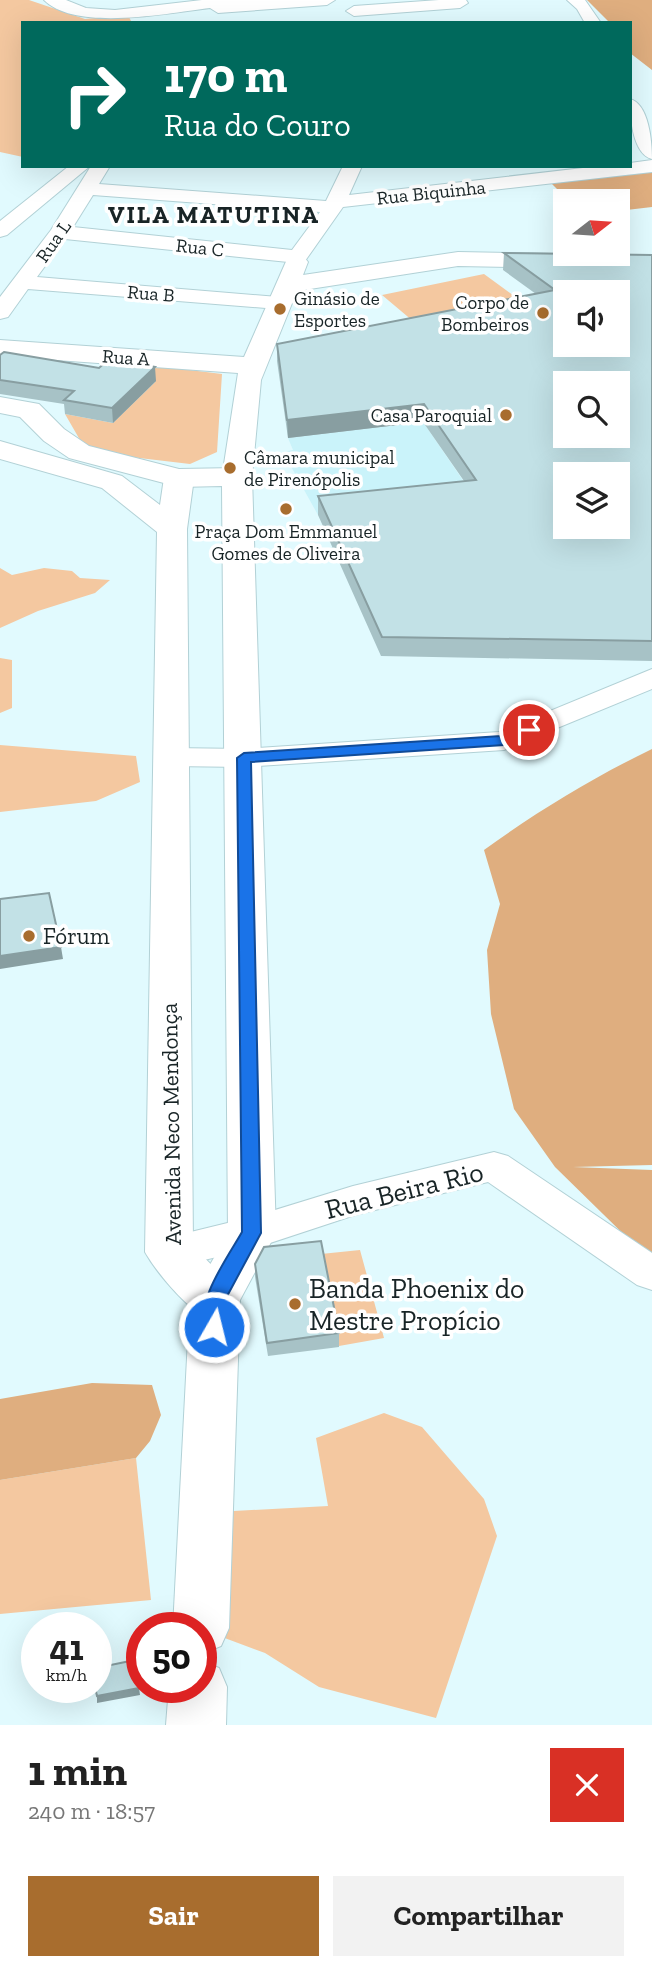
<!DOCTYPE html>
<html lang="pt">
<head>
<meta charset="utf-8">
<style>
	:root { --surface:#fff; --page:#f2f2f2; --text:#222; --muted:#767676; --accent:#a86d2e }
	body { margin:0; font-family:"Zilla Slab",serif; background:var(--page); color:var(--text); height:100vh; display:flex; flex-direction:column; font-size:26px; white-space:nowrap }
	* { box-sizing:border-box; margin:0 }
	p { font-size:23px; color:var(--muted) }
	.icon { flex:none; width:38px; height:38px; fill:none; stroke:currentColor; stroke-width:2; stroke-linecap:round; stroke-linejoin:round }
	.map { position:relative; height:1725px; overflow:hidden }
	.sheet { display:flex; flex-direction:column; background:var(--surface); flex:1 }
	.sheet>* { flex:none }
	.guide { position:absolute; left:21px; top:21px; width:611px; height:147px; border-radius:0px; box-shadow:0 7px 28px #0002; background:#00695c; color:#fff; overflow:hidden }
	.needle { width:46px; rotate:73deg }
	.buttons { position:absolute; left:553px; top:189px; display:grid; gap:14px }
	.buttons a { display:grid; place-items:center; width:77px; height:77px; border-radius:0px; background:var(--surface); box-shadow:0 7px 28px #0002; font-size:35px }
	.speed { position:absolute; left:21px; top:1612px; display:flex; gap:14px; font-size:35px; font-weight:700; text-align:center }
	.speed>* { display:grid; place-content:center; width:91px; height:91px; border-radius:50%; background:var(--surface); box-shadow:0 7px 28px #0002; line-height:1 }
	.speed small { font-size:18px; font-weight:400 }
	.speed .limit { border:10px solid #d22; background:#fff; color:#111 }
	.pin { position:absolute; display:grid; place-items:center; width:60px; height:60px; color:#fff; margin:-30px; border:4px solid #fff; border-radius:50%; box-shadow:0 2px 7px #0007 }
	.me { position:absolute; width:77px; margin:-38px; rotate:8deg; stroke-linejoin:round; filter:drop-shadow(0 0 5px #0008) }
	.turn { display:flex; align-items:center; gap:24px; height:147px; padding:0 28px; font-size:32px }
	.turn .icon { width:91px; height:91px; stroke-width:2.5 }
	.turn b { display:block; font-size:49px; line-height:60px }
	.round { display:grid; place-items:center; flex:none; width:74px; height:74px; border-radius:0px; background:var(--page) }
	.summary { display:flex; align-items:center; justify-content:space-between; height:119px; padding:0 28px }
	h1 { font-size:42px; font-weight:700; line-height:52px }
	.action { display:flex; gap:14px; margin-top:auto; padding:14px 28px }
	.action a { flex:1; height:80px; border-radius:0px; background:var(--accent); color:#fff; font-size:28px; font-weight:700; line-height:80px; text-align:center }
	.action a+a { background:var(--page); color:var(--text) }
	.map>svg:first-child { display:block }
	.built { fill:#caf3fa }
	.green { fill:#f4c8a0 }
	.forest { fill:#dfae7f }
	.lines { fill:none; stroke-linecap:round; stroke-linejoin:round }
	.minor-casing { stroke:#b2d1d6; stroke-width:2 }
	.tertiary-casing { stroke:#b2d1d6; stroke-width:2 }
	.secondary-casing { stroke:#b2d1d6; stroke-width:2 }
	.minor { fill:#fff; fill-rule:evenodd }
	.tertiary { fill:#fff; fill-rule:evenodd }
	.secondary { fill:#fff; fill-rule:evenodd }
	.wall { fill:#a7c2c6 }
	.shaded-wall { fill:#889ea1 }
	.building { fill:#c2e1e6; stroke:#889ea1; stroke-width:2; fill-rule:evenodd }
	.route { fill:#1a73e8; stroke:#114b97; stroke-width:2 }
	.poi-dot { fill:#a86d2e; stroke:#fff; stroke-width:2.5 }
	.labels { text-anchor:middle; stroke-width:7; stroke-linejoin:round; paint-order:stroke }
	.far-street-label { font-size:19px; fill:#182426; stroke:#fff }
	.far-poi-label { font-size:19px; fill:#182426; stroke:#fff; text-anchor:start }
	.poi-label { font-size:23px; fill:#182426; stroke:#fff; text-anchor:start }
	.street-label { font-size:23px; fill:#182426; stroke:#fff }
	.far-district-label { font-size:24px; font-weight:bold; letter-spacing:2px; fill:#182426; stroke:#fff }
	.near-street-label { font-size:28px; fill:#182426; stroke:#fff }
	.near-poi-label { font-size:28px; fill:#182426; stroke:#fff; text-anchor:start }
</style>
</head>
<body>
<div class="map">
<svg width="652" height="1725" viewBox="0 0 652 1725">
	<rect width="100%" height="100%" fill="#e1fafe"/>
	<path class="built" d="M 423,422 L 475,498 L 318,515 L 283,452 L 293,450 L 288,438 Z"/>
	<path class="green" d="M 0,0 L 29,0 L 85,19 L 128,15 L 132,23 L 23,23 L 23,157 L 0,152 Z
		M 484,274 L 529,307 L 420,327 L 382,295 Z
		M 125,362 L 222,374 L 217,452 L 190,464 L 97,453 L 80,440 L 65,414 L 113,423 L 155,382 Z
		M 0,568 L 12,575 L 44,568 L 72,571 L 80,578 L 110,580 L 95,593 L 38,611 L 0,628 Z
		M 0,658 L 12,660 L 12,708 L 0,713 Z
		M 0,745 L 136,756 L 140,782 L 96,801 L 0,812 Z
		M 360,1250 L 384,1338 L 339,1346 L 321,1254 Z
		M 384,1413 L 422,1427 L 484,1499 L 497,1536 L 436,1718 L 319,1687 L 265,1653 L 222,1637 L 216,1512 L 328,1506 L 316,1438 Z
		M 136,1458 L 151,1600 L 0,1614 L 0,1480 Z"/>
	<path class="forest" d="M 587,0 L 652,0 L 652,70 L 630,53 L 630,23 L 610,23 Z
		M 652,170 L 652,207 L 618,211 L 618,201 L 569,201 L 551,183 Z
		M 652,749 L 652,1165 L 573,1167 L 652,1170 L 652,1262 L 555,1167 L 514,1109 L 491,1014 L 487,950 L 500,904 L 484,850 C 538,811 592,778 652,749 Z
		M 92,1383 L 152,1385 L 161,1415 L 150,1441 L 136,1458 L 0,1480 L 0,1399 Z"/>
	<g class="lines">
		<defs>
			<path id="minor" d="M 44,0 L 66,0 L 86,8 L 115,10 L 202,0 L 335,0 L 327,5 L 218,13 L 210,8 C 169,13 76,32 44,0 Z
				M 439,0 L 466,0 L 468,3 L 460,8 L 354,16 L 346,11 L 354,6 Z
				M 567,0 L 585,0 L 601,23 L 585,23 L 577,9 Z
				M 630,99 C 649,104 652,142 652,159 C 632,154 630,115 630,99 Z
				M 652,160 L 652,172 L 343,207 L 305,261 L 298,263 L 65,239 L 37,277 L 278,297 L 286,298 L 289,303 L 286,308 L 278,309 L 28,289 L 8,317 L 0,319 L 0,297 L 51,230 L 91,166 L 110,166 L 99,184 L 326,201 L 343,166 L 362,166 L 349,195 L 600,166 L 630,166 L 630,163 ZM 93,195 L 320,212 L 292,250 L 73,227 Z
				M 69,166 L 90,166 L 7,235 L 0,237 L 0,221 Z
				M 652,669 L 652,689 L 504,750 L 244,767 L 171,766 L 160,764 L 155,757 L 160,750 L 171,748 L 244,749 L 499,732 Z
				M 494,1152 L 508,1156 L 652,1253 L 652,1290 L 637,1285 L 488,1182 L 355,1215 L 252,1249 L 169,1268 L 154,1263 L 148,1252 L 154,1241 L 252,1217 L 353,1186 Z"/>
			<path id="tertiary" d="M 458,252 L 652,256 L 652,270 L 458,266 L 297,291 L 261,380 L 252,477 L 247,483 L 237,486 L 227,483 L 222,477 L 238,373 L 0,356 L 0,340 L 244,357 L 288,257 L 296,255 L 304,257 L 308,262 L 303,275 Z
				M 0,441 L 122,476 L 160,505 L 164,478 L 169,472 L 179,469 L 189,472 L 194,478 L 187,529 L 193,1246 L 232,1286 L 240,1300 L 232,1314 C 228,1315 221,1318 216,1319 C 195,1321 155,1270 145,1252 L 157,532 L 102,488 L 0,459 Z"/>
			<path id="secondary" d="M 0,397 L 39,404 L 64,429 L 89,446 L 179,469 L 237,468 L 247,471 L 252,477 L 276,1233 L 240,1300 L 229,1628 L 221,1646 L 201,1654 L 201,1628 L 173,1628 L 190,1300 L 228,1233 L 222,486 L 179,487 L 69,458 L 44,441 L 20,417 L 0,413 Z
				M 201,1661 L 219,1668 L 227,1687 L 226,1725 L 166,1725 L 169,1687 L 201,1687 Z"/>
		</defs>
		<use href="#minor" class="minor-casing"/>
		<use href="#tertiary" class="tertiary-casing"/>
		<use href="#secondary" class="secondary-casing"/>
		<use href="#minor" class="minor"/>
		<use href="#tertiary" class="tertiary"/>
		<use href="#secondary" class="secondary"/>
	</g>
	<path class="wall" d="M 504,253 L 652,255 L 652,661 L 381,656 L 318,515 L 318,496 L 464,481 L 423,422 L 288,438 L 277,361 L 277,344 L 536,294 L 503,270 Z
		M 0,355 L 156,381 L 113,423 L 65,414 L 64,404 L 0,394 Z
		M 255,1264 L 339,1333 L 339,1347 L 268,1356 L 255,1277 Z"/>
	<path class="shaded-wall" d="M 155,367 L 156,381 L 113,423 L 112,408 Z
		M 424,404 L 423,422 L 288,438 L 287,420 Z
		M 61,947 L 63,959 L 0,969 L 0,956 Z
		M 139,1688 L 140,1695 L 97,1703 L 97,1696 Z"/>
	<path class="building" d="M 504,253 L 652,255 L 652,641 L 382,637 L 318,496 L 476,480 L 424,404 L 287,420 L 277,344 L 555,290 ZM 565,292 L 618,292 L 618,345 L 565,345 ZM 565,383 L 618,383 L 618,436 L 565,436 ZM 565,474 L 618,474 L 618,527 L 565,527 Z
		M 4,352 L 99,368 L 109,359 L 155,367 L 112,408 L 64,400 L 74,391 L 0,380 L 0,355 Z
		M 49,893 L 61,947 L 0,956 L 0,899 Z
		M 321,1241 L 339,1333 L 267,1343 L 255,1264 L 264,1247 Z
		M 135,1660 L 139,1688 L 97,1696 L 95,1687 L 96,1687 L 96,1668 Z"/>
	<path class="route" d="M 529,726 L 534,727 L 536,730 L 534,733 L 504,745 L 251,762 L 261,1233 L 225,1300 L 224,1327 L 221,1333 L 214,1335 L 207,1333 C 192,1305 228,1257 242,1232 L 237,758 L 244,753 L 501,736 Z"/>
	<g class="poi-dot">
		<circle cx="280" cy="309" r="7"/>
		<circle cx="543" cy="313" r="7"/>
		<circle cx="506" cy="415" r="7"/>
		<circle cx="230" cy="468" r="7"/>
		<circle cx="286" cy="509" r="7"/>
		<circle cx="29" cy="936" r="7"/>
		<circle cx="295" cy="1304" r="7"/>
	</g>
	<g class="labels">
		<g class="far-street-label">
			<text transform="translate(431 192) rotate(-6)" y="7">Rua Biquinha</text>
			<text transform="translate(53 241) rotate(-55)" y="7">Rua L</text>
			<text transform="translate(200 247) rotate(6)" y="7">Rua C</text>
			<text transform="translate(151 293) rotate(5)" y="7">Rua B</text>
			<text transform="translate(126 357) rotate(4)" y="7">Rua A</text>
		</g>
		<g class="far-poi-label">
			<text x="294" y="305">Ginásio de<tspan x="294" dy="22">Esportes</tspan></text>
			<text x="529" y="309" text-anchor="end">Corpo de<tspan x="529" dy="22">Bombeiros</tspan></text>
			<text x="492" y="422" text-anchor="end">Casa Paroquial</text>
			<text x="244" y="464">Câmara municipal<tspan x="244" dy="22">de Pirenópolis</tspan></text>
			<text x="286" y="538" text-anchor="middle">Praça Dom Emmanuel<tspan x="286" dy="22">Gomes de Oliveira</tspan></text>
		</g>
		<g class="poi-label">
			<text x="43" y="944">Fórum</text>
		</g>
		<g class="street-label">
			<text transform="translate(171 1124) rotate(-91)" y="8">Avenida Neco Mendonça</text>
		</g>
		<g class="far-district-label">
			<text x="214" y="223">VILA MATUTINA</text>
		</g>
		<g class="near-street-label">
			<text transform="translate(404 1190) rotate(-14)" y="10">Rua Beira Rio</text>
		</g>
		<g class="near-poi-label">
			<text x="309" y="1298">Banda Phoenix do<tspan x="309" dy="32">Mestre Propício</tspan></text>
		</g>
	</g>
</svg>
<div class="buttons">
<a><svg class="needle" viewBox="-14 -14 28 28"><path d="M0-13l5 13h-10z" fill="#e53935"/><path d="M0 13l5-13h-10z" fill="#767676"/></svg></a>
<a><svg class="icon" aria-label="sound" viewBox="0 0 24 24"><path d="M4 9h4l5-4v14l-5-4H4zM17 9q2 3 0 6"/></svg></a>
<a><svg class="icon" aria-label="search" viewBox="0 0 24 24"><circle cx="10" cy="10" r="6"/><path d="M15 15l6 6"/></svg></a>
<a><svg class="icon" aria-label="layers" viewBox="0 0 24 24"><path d="M12 4l9 5-9 5-9-5zM3 14l9 5 9-5"/></svg></a>
</div>
<div class="speed"><div>41<small>km/h</small></div><div class="limit">50</div></div>
<div class="pin" style="left:529px;top:730px;background:#d93025"><svg class="icon" aria-label="arrive" viewBox="0 0 24 24"><path d="M6 21V4h12l-3 4 3 4H6"/></svg></div>
<svg class="me" style="left:214px;top:1327px" viewBox="-20 -20 40 40"><circle r="17" fill="#1a73e8" stroke="#fff" stroke-width="3"/><path d="M0-11L8 9 0 5-8 9z" fill="#fff"/></svg>
<div class="guide">
<div class="turn"><svg class="icon" aria-label="right" viewBox="0 0 24 24"><path d="M7 20v-9h11M14 6l5 5-5 5"/></svg><div><b>170 m</b>Rua do Couro</div></div>
</div>
</div>
<section class="sheet">
<div class="summary"><div><h1>1 min</h1><p>240 m · 18:57</p></div><a class="round" style="background:#d93025;color:#fff"><svg class="icon" aria-label="close" viewBox="0 0 24 24"><path d="M6 6l12 12M18 6L6 18"/></svg></a></div>
<div class="action"><a>Sair</a><a>Compartilhar</a></div>
</section>
</body>
</html>
